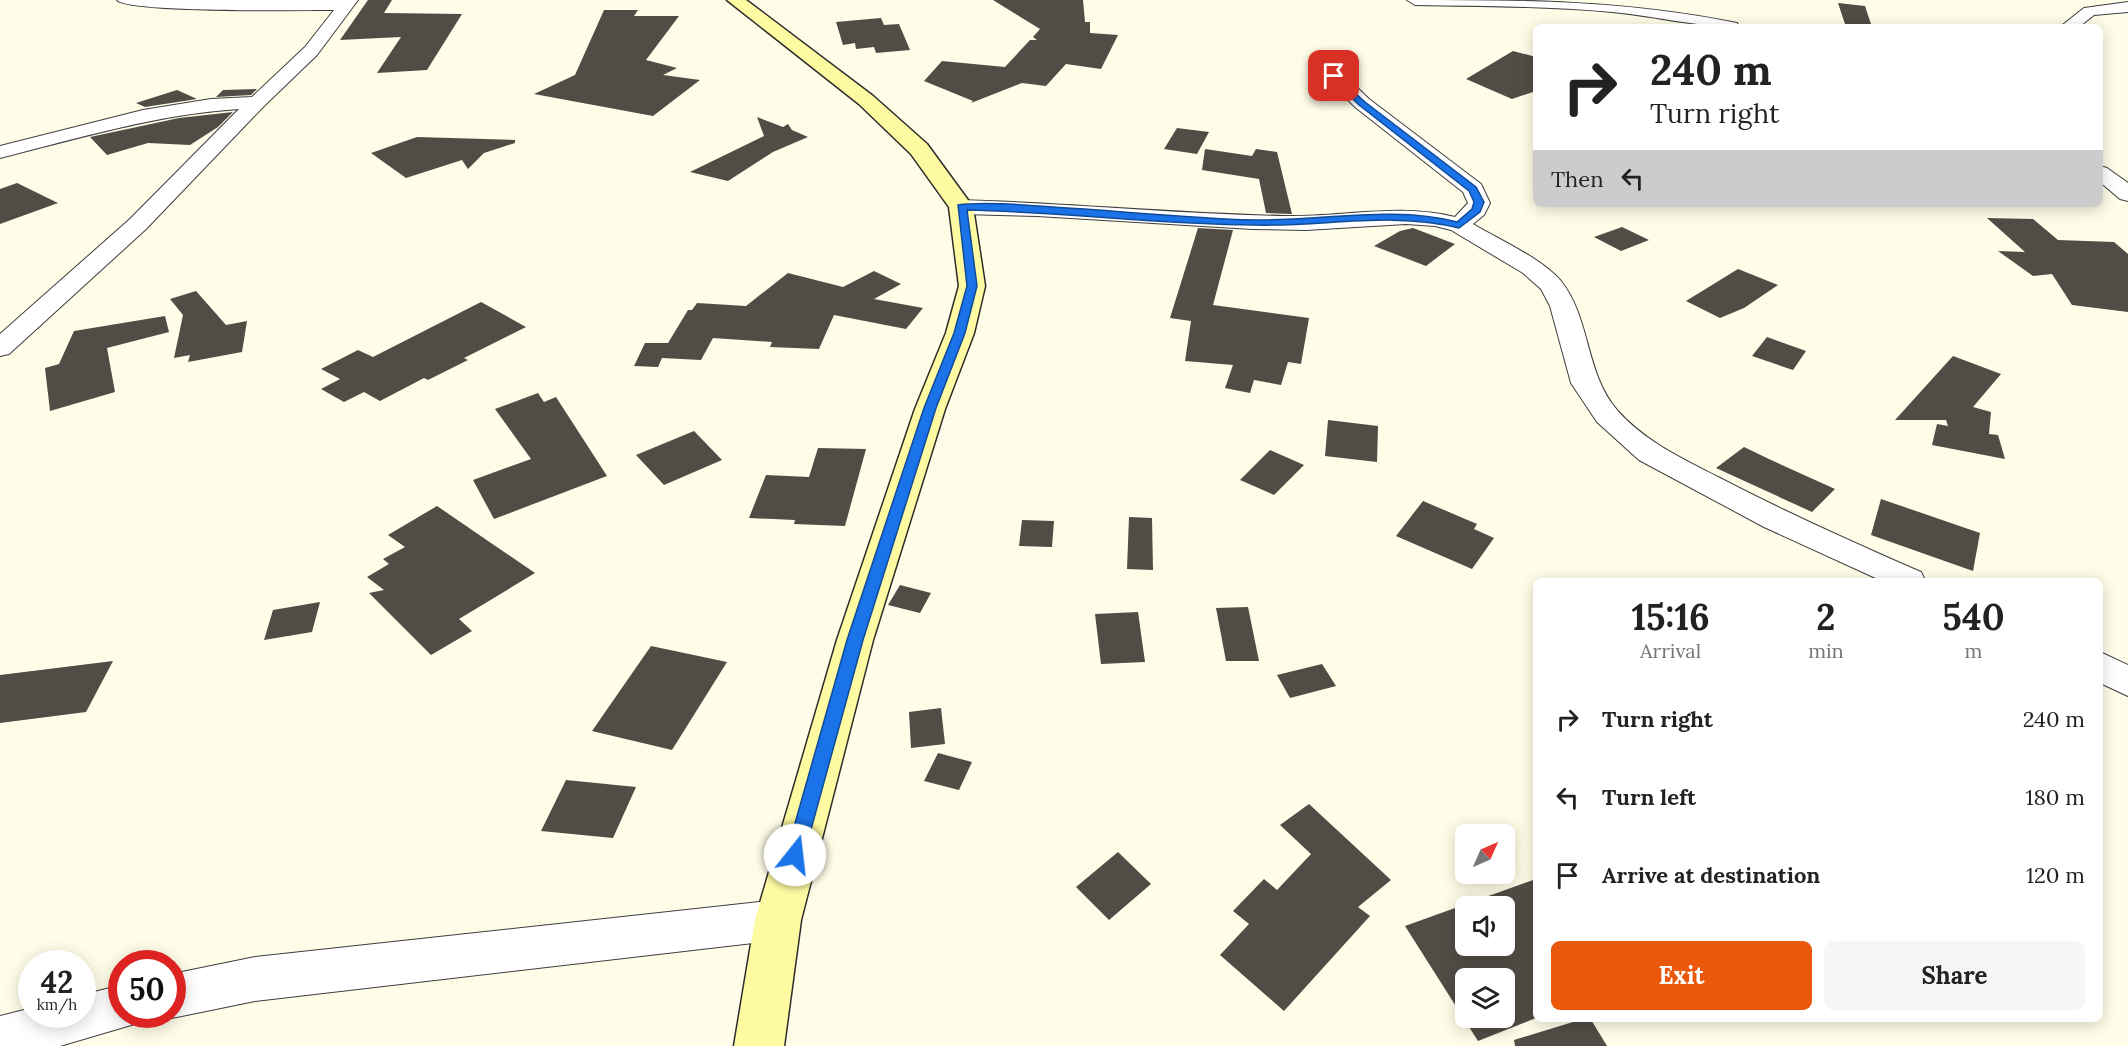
<!DOCTYPE html>
<html lang="en">
<head>
<meta charset="utf-8">
<style>
	:root { --surface:#fff; --page:#f6f6f6; --text:#222; --muted:#767676; --accent:#ea580c }
	body { margin:0; font-family:Lora,serif; background:var(--page); color:var(--text); height:100vh; display:flex; flex-direction:column; font-size:22px; white-space:nowrap }
	* { box-sizing:border-box; margin:0 }
	p { font-size:20px; color:var(--muted) }
	.icon { flex:none; width:33px; height:33px; fill:none; stroke:currentColor; stroke-width:2; stroke-linecap:round; stroke-linejoin:round }
	.map { position:relative; flex:1; overflow:hidden }
	.side { position:absolute; left:1533px; top:578px; width:570px; height:444px; display:flex; flex-direction:column; background:var(--surface); border-radius:9px; box-shadow:0 3px 15px #0003 }
	.side>* { flex:none }
	.hud { position:absolute; left:1533px; top:24px; width:570px; height:183px; border-radius:9px; box-shadow:0 3px 15px #0003; background:#fff; color:var(--text); overflow:hidden }
	.needle { width:39px; rotate:45deg }
	.fabs { position:absolute; left:1455px; top:824px; display:grid; gap:12px }
	.fabs a { display:grid; place-items:center; width:60px; height:60px; border-radius:9px; background:var(--surface); box-shadow:0 3px 15px #0003; font-size:30px }
	.speed { position:absolute; left:18px; top:950px; display:flex; gap:12px; font-size:30px; font-weight:700; text-align:center }
	.speed>* { display:grid; place-content:center; width:78px; height:78px; border-radius:50%; background:var(--surface); box-shadow:0 3px 15px #0003; line-height:1 }
	.speed small { font-size:15px; font-weight:400 }
	.speed .limit { border:9px solid #d22; background:#fff; color:#111 }
	.pin { position:absolute; display:grid; place-items:center; width:51px; height:51px; color:#fff; margin:-26px; border-radius:12px; box-shadow:0 3px 9px #0006 }
	.me { position:absolute; width:66px; margin:-33px; rotate:16deg; stroke-linejoin:round; filter:drop-shadow(0 0 4px #0008) }
	.turn { display:flex; align-items:center; gap:21px; height:126px; padding:0 18px; font-size:27px }
	.turn .icon { width:78px; height:78px; stroke-width:2.5 }
	.turn b { display:block; font-size:42px; line-height:51px }
	.then { display:flex; align-items:center; height:57px; padding:0 18px; background:#0003; gap:12px; font-size:22px }
	.eta { display:flex; justify-content:space-evenly; align-items:center; height:102px; text-align:center }
	.eta b { font-size:36px; font-weight:700; line-height:42px }
	.primary-button { display:flex; gap:12px; margin-top:auto; padding:12px 18px }
	.primary-button a { flex:1; height:69px; border-radius:9px; background:var(--accent); color:#fff; font-size:24px; font-weight:700; line-height:69px; text-align:center }
	.primary-button a+a { background:var(--page); color:var(--text) }
	ul { padding:0; list-style:none }
	li { display:flex; align-items:center; gap:18px; height:78px; padding:0 18px }
	li div { flex:1 }
	li b { display:block; font-size:22px }
	li em { font-style:normal }
	.map>svg:first-child { display:block }
	.building { fill:#524c46; fill-rule:evenodd }
	.lines { fill:none; stroke-linecap:round; stroke-linejoin:round }
	.minor-casing { stroke:#3d3d3d; stroke-width:2 }
	.secondary-casing { stroke:#2c2c2c; stroke-width:3 }
	.minor { fill:#fff; fill-rule:evenodd }
	.secondary { fill:#fefaa2; fill-rule:evenodd }
	.route { fill:#1a73e8; stroke:#114b97; stroke-width:1.5 }
</style>
</head>
<body>
<div class="map">
<svg width="2128" height="1046" viewBox="0 0 2128 1046">
	<rect width="100%" height="100%" fill="#fffce7"/>
	<path class="building" d="M 368,0 L 392,0 L 384,13 L 462,14 L 427,70 L 377,73 L 401,37 L 340,40 Z
		M 993,0 L 1083,0 L 1085,22 L 1090,22 L 1090,33 L 1118,35 L 1101,69 L 1066,64 L 1046,86 L 1022,83 L 971,103 L 973,101 L 924,81 L 942,61 L 1005,67 L 1030,40 L 1037,40 L 1033,37 L 1040,29 Z
		M 1838,3 L 1865,6 L 1872,27 L 1846,27 Z
		M 604,10 L 638,10 L 634,16 L 679,16 L 646,60 L 677,68 L 663,75 L 700,80 L 653,116 L 534,94 L 575,75 Z
		M 881,18 L 884,25 L 899,24 L 910,50 L 876,53 L 874,47 L 856,49 L 855,43 L 843,45 L 836,22 Z
		M 1513,51 L 1536,57 L 1536,91 L 1512,99 L 1466,79 Z
		M 257,89 L 251,95 L 216,97 L 223,90 Z
		M 177,90 L 197,99 L 145,107 L 136,103 Z
		M 233,112 L 218,127 L 190,145 L 148,143 L 107,155 L 90,137 L 179,118 Z
		M 757,117 L 783,127 L 788,124 L 792,130 L 808,137 L 773,152 L 728,181 L 690,172 L 764,136 Z
		M 1177,128 L 1209,132 L 1197,154 L 1164,149 Z
		M 417,137 L 515,140 L 515,143 L 484,153 L 468,169 L 462,160 L 406,178 L 371,153 Z
		M 1205,149 L 1252,156 L 1256,149 L 1277,152 L 1292,214 L 1266,213 L 1259,179 L 1202,170 Z
		M 17,183 L 58,203 L 0,224 L 0,189 Z
		M 1987,218 L 2033,219 L 2058,240 L 2114,242 L 2128,254 L 2128,312 L 2072,305 L 2052,274 L 2033,276 L 1998,251 L 2025,252 Z
		M 1622,227 L 1649,240 L 1621,251 L 1594,237 Z
		M 1198,228 L 1233,230 L 1213,305 L 1309,318 L 1301,364 L 1288,362 L 1281,385 L 1254,380 L 1250,393 L 1225,388 L 1233,365 L 1185,361 L 1191,321 L 1170,318 Z
		M 1413,228 L 1455,244 L 1426,266 L 1374,246 L 1400,231 Z
		M 1738,269 L 1778,285 L 1744,308 L 1720,318 L 1686,301 Z
		M 874,271 L 901,284 L 874,299 L 923,308 L 906,329 L 834,315 L 819,349 L 770,347 L 772,342 L 713,338 L 701,360 L 662,358 L 658,367 L 634,366 L 645,343 L 668,343 L 688,310 L 692,310 L 697,303 L 746,306 L 788,273 L 843,287 Z
		M 196,291 L 226,325 L 247,321 L 242,352 L 188,362 L 190,355 L 174,358 L 183,315 L 170,299 Z
		M 481,302 L 526,327 L 464,358 L 468,360 L 428,380 L 424,378 L 380,401 L 364,392 L 344,402 L 321,389 L 340,379 L 321,369 L 358,350 L 373,357 Z
		M 165,316 L 169,332 L 107,348 L 115,392 L 50,411 L 45,368 L 59,364 L 74,331 Z
		M 1767,337 L 1806,351 L 1793,370 L 1752,356 Z
		M 1953,356 L 2001,374 L 1973,407 L 1991,412 L 1989,434 L 1998,435 L 2005,459 L 1932,445 L 1937,424 L 1948,426 L 1946,420 L 1895,420 Z
		M 538,393 L 544,402 L 556,397 L 607,476 L 494,519 L 473,480 L 531,459 L 495,409 Z
		M 1328,420 L 1378,426 L 1377,462 L 1325,456 Z
		M 694,431 L 722,460 L 664,485 L 636,455 Z
		M 1744,447 L 1771,460 L 1835,489 L 1812,512 L 1716,468 Z
		M 818,448 L 866,449 L 845,526 L 794,524 L 795,520 L 749,518 L 766,475 L 809,477 Z
		M 1270,450 L 1304,465 L 1274,495 L 1240,480 Z
		M 1881,499 L 1980,533 L 1973,571 L 1871,535 Z
		M 1423,501 L 1477,524 L 1474,529 L 1494,538 L 1472,569 L 1396,536 Z
		M 437,506 L 535,573 L 459,619 L 472,631 L 431,655 L 369,593 L 384,590 L 367,577 L 389,564 L 383,559 L 405,547 L 388,535 Z
		M 1129,517 L 1152,518 L 1153,570 L 1127,569 Z
		M 1022,520 L 1054,521 L 1052,547 L 1019,546 Z
		M 900,585 L 931,593 L 920,613 L 888,605 Z
		M 320,602 L 312,632 L 264,640 L 273,610 Z
		M 1248,607 L 1259,661 L 1226,661 L 1216,608 Z
		M 1138,612 L 1145,662 L 1101,664 L 1095,614 Z
		M 651,646 L 727,662 L 672,750 L 592,731 Z
		M 113,661 L 86,712 L 0,723 L 0,675 Z
		M 1322,664 L 1336,686 L 1290,698 L 1277,675 Z
		M 941,708 L 945,744 L 911,748 L 909,712 Z
		M 938,753 L 972,762 L 959,790 L 924,781 Z
		M 566,780 L 636,787 L 613,838 L 541,831 Z
		M 1309,804 L 1391,880 L 1358,907 L 1370,916 L 1284,1011 L 1220,955 L 1249,924 L 1233,911 L 1264,879 L 1277,890 L 1311,854 L 1280,825 Z
		M 1118,852 L 1151,884 L 1109,920 L 1076,887 Z
		M 1536,879 L 1536,1018 L 1478,1041 L 1405,926 ZM 1466,906 L 1504,906 L 1504,945 L 1466,945 ZM 1466,978 L 1504,978 L 1504,1017 L 1466,1017 Z
		M 1586,1018 L 1590,1018 L 1607,1046 L 1515,1046 L 1514,1040 Z"/>
	<g class="lines">
		<defs>
			<path id="minor" d="M 117,0 L 358,0 L 317,55 L 264,106 L 146,229 L 9,354 L 0,356 L 0,334 L 130,219 L 239,109 C 158,114 79,138 0,158 L 0,146 L 143,110 L 211,99 L 252,97 L 305,47 L 334,10 C 305,10 128,13 117,0 Z
				M 1407,0 C 1521,0 1625,0 1737,23 L 1739,27 C 1697,27 1655,16 1612,12 C 1547,6 1481,6 1415,5 Z
				M 2128,2 L 2128,12 L 2094,15 L 2079,27 L 2060,27 L 2084,8 Z
				M 1338,64 L 1344,65 L 1347,69 L 1344,75 L 1369,99 L 1481,184 L 1490,203 L 1484,215 L 1473,224 C 1500,240 1541,258 1561,281 C 1591,319 1585,373 1617,410 C 1644,441 1683,459 1718,477 C 1785,512 1852,542 1921,572 L 1925,580 L 1880,580 L 1764,527 L 1639,460 L 1597,422 L 1571,383 L 1550,306 L 1541,289 L 1523,273 L 1451,230 L 1435,226 L 1406,224 L 1306,230 L 1252,229 L 1037,216 L 961,214 L 953,212 L 950,207 L 953,202 L 961,200 C 1069,203 1178,214 1286,216 C 1342,217 1400,203 1455,217 L 1468,203 L 1463,192 L 1355,107 L 1328,80 L 1325,76 L 1332,65 Z
				M 2100,166 L 2107,168 L 2128,183 L 2128,201 L 2120,199 L 2100,182 Z
				M 2100,652 L 2128,665 L 2128,696 L 2100,683 Z
				M 778,900 L 793,906 L 800,920 L 793,934 L 778,940 L 255,1001 L 172,1018 L 162,1014 L 172,1014 L 172,974 L 255,957 Z
				M 122,985 L 122,1014 L 142,1014 L 138,1023 L 60,1046 L 0,1046 L 0,1016 L 32,1008 L 32,1014 L 82,1014 L 82,995 Z"/>
			<path id="secondary" d="M 727,0 L 746,0 L 873,96 L 927,144 L 973,207 L 985,286 L 974,333 L 945,409 L 873,640 L 801,920 L 784,1046 L 734,1046 L 755,920 L 837,640 L 915,409 L 946,333 L 959,286 L 949,207 L 911,154 L 859,104 Z"/>
		</defs>
		<use href="#minor" class="minor-casing"/>
		<use href="#secondary" class="secondary-casing"/>
		<use href="#minor" class="minor"/>
		<use href="#secondary" class="secondary"/>
	</g>
	<path class="route" d="M 1334,74 L 1365,102 L 1476,187 L 1484,202 L 1480,212 L 1459,228 C 1392,211 1322,227 1254,225 C 1158,224 1063,212 967,210 L 977,286 L 965,333 L 936,408 L 863,640 L 804,855 L 802,861 L 795,863 L 789,861 L 786,855 L 847,640 L 924,408 L 954,333 L 967,286 L 958,205 C 983,201 1027,205 1053,207 C 1120,211 1187,218 1253,220 C 1318,221 1396,205 1457,222 L 1472,209 L 1474,202 L 1469,191 L 1359,105 L 1331,78 L 1331,75 Z"/>
</svg>
<div class="fabs">
<a><svg class="needle" viewBox="-14 -14 28 28"><path d="M0-13l5 13h-10z" fill="#e53935"/><path d="M0 13l5-13h-10z" fill="#767676"/></svg></a>
<a><svg class="icon" aria-label="sound" viewBox="0 0 24 24"><path d="M4 9h4l5-4v14l-5-4H4zM17 9q2 3 0 6"/></svg></a>
<a><svg class="icon" aria-label="layers" viewBox="0 0 24 24"><path d="M12 4l9 5-9 5-9-5zM3 14l9 5 9-5"/></svg></a>
</div>
<div class="speed"><div>42<small>km/h</small></div><div class="limit">50</div></div>
<div class="pin" style="left:1334px;top:76px;background:#d93025"><svg class="icon" aria-label="arrive" viewBox="0 0 24 24"><path d="M6 21V4h12l-3 4 3 4H6"/></svg></div>
<svg class="me" style="left:795px;top:855px" viewBox="-20 -20 40 40"><circle r="19" fill="#fff"/><path d="M0-13L10 11 0 6-10 11z" fill="#1a73e8"/></svg>
<div class="hud">
<div class="turn"><svg class="icon" aria-label="right" viewBox="0 0 24 24"><path d="M7 20v-9h11M14 6l5 5-5 5"/></svg><div><b>240 m</b>Turn right</div></div>
<div class="then">Then<svg class="icon" aria-label="left" viewBox="0 0 24 24"><path d="M17 20v-9H6M10 6l-5 5 5 5"/></svg></div>
</div>
<section class="side">
<div class="eta">
<div><b>15:16</b><p>Arrival</p></div>
<div><b>2</b><p>min</p></div>
<div><b>540</b><p>m</p></div>
</div>
<ul>
<li><svg class="icon" aria-label="right" viewBox="0 0 24 24"><path d="M7 20v-9h11M14 6l5 5-5 5"/></svg><div><b>Turn right</b></div><em>240 m</em></li>
<li><svg class="icon" aria-label="left" viewBox="0 0 24 24"><path d="M17 20v-9H6M10 6l-5 5 5 5"/></svg><div><b>Turn left</b></div><em>180 m</em></li>
<li><svg class="icon" aria-label="arrive" viewBox="0 0 24 24"><path d="M6 21V4h12l-3 4 3 4H6"/></svg><div><b>Arrive at destination</b></div><em>120 m</em></li>
</ul>
<div class="primary-button"><a>Exit</a><a>Share</a></div>
</section>
</div>
</body>
</html>
